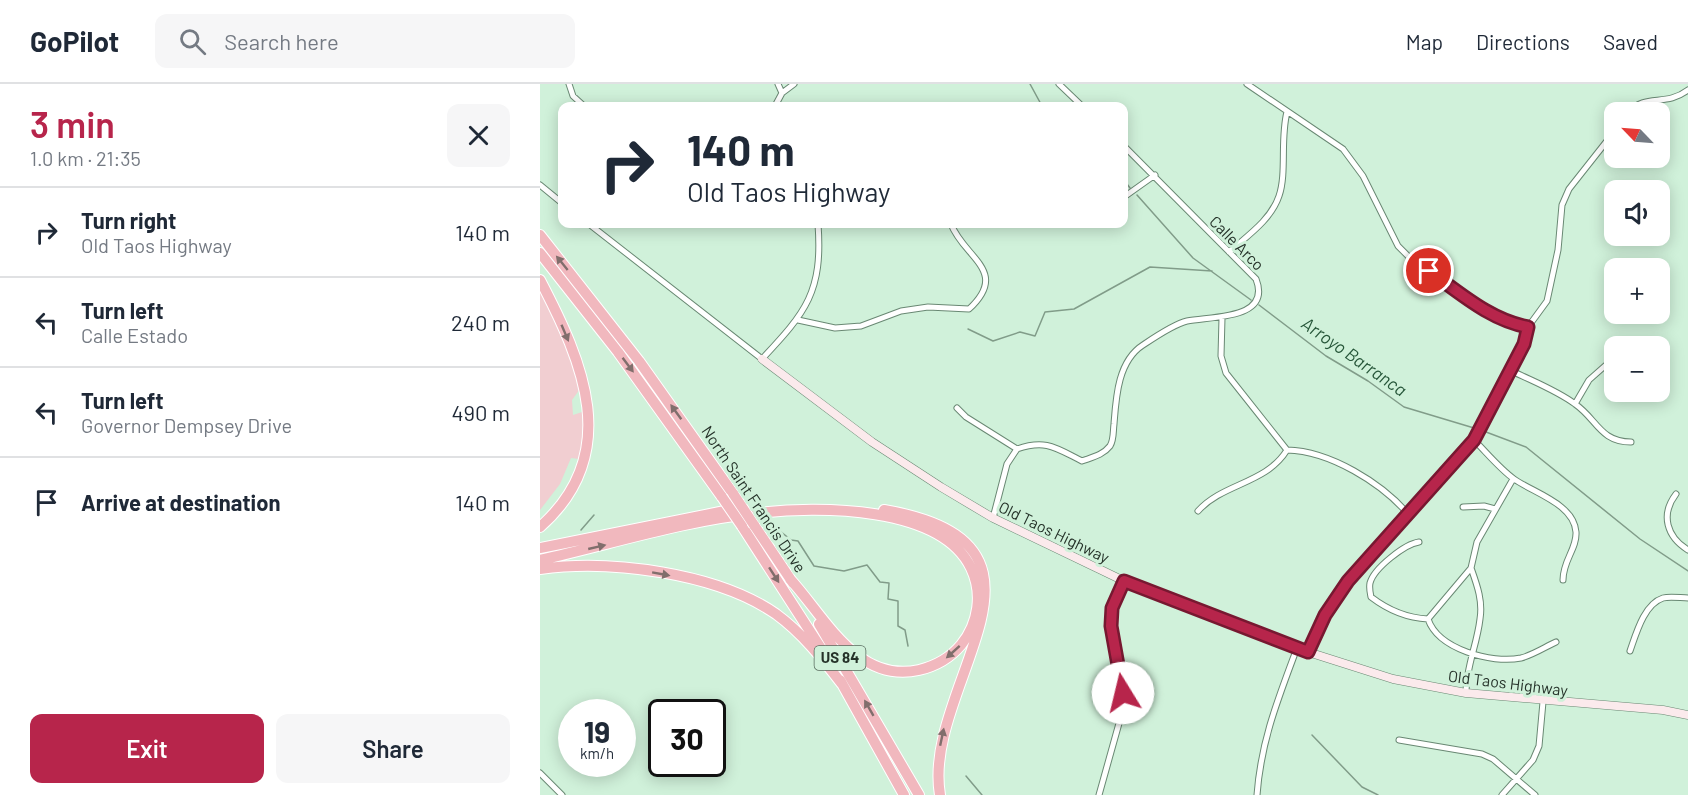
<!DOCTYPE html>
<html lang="en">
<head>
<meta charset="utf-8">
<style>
	:root { --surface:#fff; --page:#f6f6f7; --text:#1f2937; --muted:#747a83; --line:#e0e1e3; --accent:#b7254b }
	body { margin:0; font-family:Barlow,sans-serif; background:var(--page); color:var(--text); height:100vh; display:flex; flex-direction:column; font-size:22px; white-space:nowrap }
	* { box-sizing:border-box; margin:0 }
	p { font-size:20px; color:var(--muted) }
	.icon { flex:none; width:33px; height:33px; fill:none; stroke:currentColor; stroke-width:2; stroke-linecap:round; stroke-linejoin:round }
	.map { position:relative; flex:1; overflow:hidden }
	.sheet { display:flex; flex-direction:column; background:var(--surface); width:540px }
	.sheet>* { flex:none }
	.banner { position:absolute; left:18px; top:18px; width:570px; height:126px; border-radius:12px; box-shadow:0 3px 15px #0003; background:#fff; color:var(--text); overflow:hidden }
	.needle { width:39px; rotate:295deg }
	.fabs { position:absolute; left:1064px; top:18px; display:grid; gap:12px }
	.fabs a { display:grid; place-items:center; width:66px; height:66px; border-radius:12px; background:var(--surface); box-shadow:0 3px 15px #0003; font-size:30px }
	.speed { position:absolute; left:18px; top:615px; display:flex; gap:12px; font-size:30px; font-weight:700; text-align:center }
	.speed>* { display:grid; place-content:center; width:78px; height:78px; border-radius:50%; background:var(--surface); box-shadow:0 3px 15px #0003; line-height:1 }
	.speed small { font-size:15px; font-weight:400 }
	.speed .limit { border:3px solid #111; border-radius:9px; background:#fff; color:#111 }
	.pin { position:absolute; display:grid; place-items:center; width:51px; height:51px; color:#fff; margin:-26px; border:3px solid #fff; border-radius:50%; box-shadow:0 2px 6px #0007 }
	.me { position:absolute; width:66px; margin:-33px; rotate:351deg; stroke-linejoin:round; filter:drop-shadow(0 0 4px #0008) }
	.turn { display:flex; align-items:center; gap:21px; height:126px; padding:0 30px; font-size:27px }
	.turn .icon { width:78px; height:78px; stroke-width:2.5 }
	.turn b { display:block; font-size:42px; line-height:51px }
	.round { display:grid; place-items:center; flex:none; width:63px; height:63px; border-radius:12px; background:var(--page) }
	.summary { display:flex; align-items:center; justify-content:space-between; height:102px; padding:0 30px }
	h1 { font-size:36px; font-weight:600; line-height:45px; color:var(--accent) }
	.button { display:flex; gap:12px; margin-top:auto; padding:12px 30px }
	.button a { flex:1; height:69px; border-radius:12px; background:var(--accent); color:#fff; font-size:24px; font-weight:600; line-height:69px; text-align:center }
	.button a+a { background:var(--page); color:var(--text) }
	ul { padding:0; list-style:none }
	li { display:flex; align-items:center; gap:18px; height:90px; padding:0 30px; border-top:2px solid var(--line) }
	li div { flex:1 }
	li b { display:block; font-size:22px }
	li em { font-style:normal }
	header { display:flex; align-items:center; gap:36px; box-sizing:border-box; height:84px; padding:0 30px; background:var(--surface); border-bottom:2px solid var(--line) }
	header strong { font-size:28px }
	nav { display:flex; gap:33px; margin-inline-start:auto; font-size:21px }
	.search { width:420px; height:54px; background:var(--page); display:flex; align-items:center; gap:15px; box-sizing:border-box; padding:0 21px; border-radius:12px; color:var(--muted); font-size:22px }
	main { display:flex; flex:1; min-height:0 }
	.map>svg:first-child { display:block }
	.green { fill:#f1ced1 }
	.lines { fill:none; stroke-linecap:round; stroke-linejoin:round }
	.stream { stroke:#819c89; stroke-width:1.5 }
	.street-casing { stroke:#698873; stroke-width:7 }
	.secondary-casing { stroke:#698873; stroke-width:9 }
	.highway-casing { stroke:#fff; stroke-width:12 }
	.street { stroke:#fff; stroke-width:5 }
	.secondary { stroke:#fbeaec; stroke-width:8 }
	.highway { stroke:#f1b8be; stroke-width:10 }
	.highway-bridge-casing { stroke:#fff; stroke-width:12; stroke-linecap:butt }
	.highway-bridge { stroke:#f1b8be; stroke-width:10 }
	.oneway { fill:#816e6c }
	.route-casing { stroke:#771831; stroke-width:15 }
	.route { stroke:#b7254b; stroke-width:10 }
	.labels { text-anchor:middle; stroke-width:6; stroke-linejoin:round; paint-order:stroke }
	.shield { fill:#d0f1da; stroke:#586b5e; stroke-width:1.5 }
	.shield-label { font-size:15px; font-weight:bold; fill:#253229 }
	.street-label { font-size:16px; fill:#253229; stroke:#d0f1da }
	.water-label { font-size:18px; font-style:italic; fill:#27573a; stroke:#d0f1da }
</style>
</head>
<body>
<header>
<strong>GoPilot</strong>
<div class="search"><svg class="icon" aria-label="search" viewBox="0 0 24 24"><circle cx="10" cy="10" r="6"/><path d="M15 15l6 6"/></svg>Search here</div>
<nav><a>Map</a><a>Directions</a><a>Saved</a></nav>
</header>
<main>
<section class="sheet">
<div class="summary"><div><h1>3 min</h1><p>1.0 km · 21:35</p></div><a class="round"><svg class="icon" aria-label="close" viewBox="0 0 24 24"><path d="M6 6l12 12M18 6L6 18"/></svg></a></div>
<ul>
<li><svg class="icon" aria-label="right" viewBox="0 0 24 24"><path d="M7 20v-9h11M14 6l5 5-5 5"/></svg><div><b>Turn right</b><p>Old Taos Highway</p></div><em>140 m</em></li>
<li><svg class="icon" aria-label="left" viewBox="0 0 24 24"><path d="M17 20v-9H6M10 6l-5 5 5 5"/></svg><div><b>Turn left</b><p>Calle Estado</p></div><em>240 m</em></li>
<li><svg class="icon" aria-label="left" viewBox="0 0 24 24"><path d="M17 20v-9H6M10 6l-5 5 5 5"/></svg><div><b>Turn left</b><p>Governor Dempsey Drive</p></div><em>490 m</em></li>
<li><svg class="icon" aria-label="arrive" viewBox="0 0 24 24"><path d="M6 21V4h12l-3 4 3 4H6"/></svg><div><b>Arrive at destination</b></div><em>140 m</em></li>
</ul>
<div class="button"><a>Exit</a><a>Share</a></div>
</section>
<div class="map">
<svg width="1148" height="711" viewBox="0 0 1148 711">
	<rect width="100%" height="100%" fill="#d0f1da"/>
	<path class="green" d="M 0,205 L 26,259 L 40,305 L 32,316 L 33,331 L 42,328 L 45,337 L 39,375 L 31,374 L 20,400 L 0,426 Z"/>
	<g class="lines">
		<path class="stream" d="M 490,0 L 502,22
			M 584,96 L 590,104
			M 597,111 L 653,174 L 711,216
			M 719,221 L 786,272 L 828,297 L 864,323 L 934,344
			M 428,245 L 453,257 L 480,248 L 495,252 L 505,228 L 534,225 L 610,183 L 672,187
			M 946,348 L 986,363 L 1100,455 L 1148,487
			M 41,446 L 54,431
			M 240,447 L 251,456 L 258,457 L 274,482 L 304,487 L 327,481 L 340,498 L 349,499 L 348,515 L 358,517 L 358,542 L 365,546 L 368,562
			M 772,651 L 822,703 L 838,711
			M 426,692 L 442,711"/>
		<defs>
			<path id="street" d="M 29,0 L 33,12 L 44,22
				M 238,0 L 242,9
				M 519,0 L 542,22
				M 707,0 L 803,65 L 823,92 L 858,162 L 870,174 L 945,227 L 970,240 L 988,243 L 1007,217 L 1018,166 L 1022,121 L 1029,105 L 1074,48
				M 235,22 L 242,9 L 254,0
				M 1089,28 C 1105,9 1126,23 1148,6
				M 0,101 L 22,119
				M 584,113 L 615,91
				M 49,140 L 222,275 C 266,228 283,208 278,140
				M 689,168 C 707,152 731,136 739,112 C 747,89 740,55 747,28
				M 682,234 L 681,272 L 686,289 L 747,366 C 790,367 842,399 869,431
				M 258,236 L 295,244 L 321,242 L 361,227 L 388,223 L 429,225 C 470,187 424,174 411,140
				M 972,287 C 992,297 1016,306 1035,320 C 1057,335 1060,358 1091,358
				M 1035,320 L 1049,296 L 1066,281 L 1074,282
				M 417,324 L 426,333 L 477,365
				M 934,356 C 947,369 960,385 974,395 C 994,409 1034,420 1036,448 C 1037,465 1023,476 1023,496
				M 1136,410 C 1120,431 1127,453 1148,466
				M 923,423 L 944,422 L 955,425
				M 658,427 C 683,399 726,400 747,366
				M 453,434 L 467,380 L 477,365 C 506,355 516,364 542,377 C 553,373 563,371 570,362 C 574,356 573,347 574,340 C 576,313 578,277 603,261 C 615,253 634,240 647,237 C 671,232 732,236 716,195 L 584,62
				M 879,458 C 865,460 834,484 830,499 C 829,504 830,508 831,513 C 848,526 867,534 888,535 L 931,484 L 937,458 L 973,395
				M 888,535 C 898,565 951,580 981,574 C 993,571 1005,563 1016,558
				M 1090,567 C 1096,550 1104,520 1123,514 C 1130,512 1141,514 1148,514
				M 768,568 L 785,531 L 808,497 L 934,356 L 984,260 L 988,243
				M 926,609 C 926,583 937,561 940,535 C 943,517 937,501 931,484
				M 859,656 L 942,670 L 953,675 L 995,711
				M 0,689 L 22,711
				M 559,711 L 583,625 L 583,609 L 571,541 L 572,524 L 584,497
				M 717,711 C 721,657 738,615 757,564
				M 962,711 L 993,676 L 999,662 L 1003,618"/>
			<path id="secondary" d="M 222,275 L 332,358 L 401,403 L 453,434 L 584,497 L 768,568 L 853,595 L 926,609 L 1123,626 L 1148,631"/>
			<path id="highway" d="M 0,151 L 99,277 L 194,411
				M 0,169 L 78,268 L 182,413
				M 0,196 C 43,278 83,370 0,443
				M 344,426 C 544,460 381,601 400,711
				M 214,441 L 253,499
				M 202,442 L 284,569
				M 0,464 L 185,427
				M 0,476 C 71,460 146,436 218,429 C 277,422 401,421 431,484 C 443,509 439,539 421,561 C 410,574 396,582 379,586 C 317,600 285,533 250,495
				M 0,485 C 70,475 177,489 236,530 C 262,549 282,574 302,600
				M 279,540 L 379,711
				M 300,596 L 364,711"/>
		</defs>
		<use href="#street" class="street-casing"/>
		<use href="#secondary" class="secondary-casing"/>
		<use href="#highway" class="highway-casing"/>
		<use href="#street" class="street"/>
		<use href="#secondary" class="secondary"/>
		<use href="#highway" class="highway"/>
		<defs>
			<path id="highway-bridge" d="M 194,411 L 214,441
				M 182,413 L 202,442"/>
		</defs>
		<use href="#highway-bridge" class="highway-bridge-casing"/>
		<use href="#highway-bridge" class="highway-bridge"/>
	</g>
	<defs><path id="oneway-solid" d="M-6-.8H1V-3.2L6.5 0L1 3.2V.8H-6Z" transform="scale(1.5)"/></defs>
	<g class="oneway">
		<use href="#oneway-solid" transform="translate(22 179) rotate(-129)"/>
		<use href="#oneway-solid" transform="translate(25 249) rotate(67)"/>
		<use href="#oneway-solid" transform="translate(88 281) rotate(53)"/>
		<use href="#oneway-solid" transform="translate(136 328) rotate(-126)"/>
		<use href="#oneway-solid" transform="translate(57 463) rotate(-13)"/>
		<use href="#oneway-solid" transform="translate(121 490) rotate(10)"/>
		<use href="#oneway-solid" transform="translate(234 491) rotate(57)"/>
		<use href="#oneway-solid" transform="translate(413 568) rotate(138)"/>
		<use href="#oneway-solid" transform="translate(329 624) rotate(-120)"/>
		<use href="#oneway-solid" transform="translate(402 653) rotate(-78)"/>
	</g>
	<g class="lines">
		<defs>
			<path id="route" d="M 583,609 L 571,542 L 572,524 L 584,497 L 768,568 L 785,531 L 808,497 L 934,356 L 984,260 L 988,243 C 950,236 920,209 889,187"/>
		</defs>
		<use href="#route" class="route-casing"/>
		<use href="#route" class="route"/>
	</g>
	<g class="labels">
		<rect class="shield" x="274.5" y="562" width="51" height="24" rx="4.5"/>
		<g class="shield-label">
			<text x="300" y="579">US 84</text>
		</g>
		<g class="street-label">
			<text transform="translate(697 159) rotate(45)" y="6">Calle Arco</text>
			<text transform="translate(214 415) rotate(56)" y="6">North Saint Francis Drive</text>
			<text transform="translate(514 448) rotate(26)" y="6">Old Taos Highway</text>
			<text transform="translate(968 599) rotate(7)" y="6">Old Taos Highway</text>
		</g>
		<g class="water-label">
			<text transform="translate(814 273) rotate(35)" y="6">Arroyo Barranca</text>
		</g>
	</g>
</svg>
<div class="fabs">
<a><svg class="needle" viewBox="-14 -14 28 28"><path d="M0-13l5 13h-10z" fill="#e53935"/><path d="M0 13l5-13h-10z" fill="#747a83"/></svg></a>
<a><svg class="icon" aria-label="sound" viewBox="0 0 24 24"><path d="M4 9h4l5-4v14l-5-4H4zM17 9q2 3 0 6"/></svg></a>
<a>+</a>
<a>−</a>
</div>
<div class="speed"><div>19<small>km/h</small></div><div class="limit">30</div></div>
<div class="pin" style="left:889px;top:187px;background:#d93025"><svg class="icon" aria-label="arrive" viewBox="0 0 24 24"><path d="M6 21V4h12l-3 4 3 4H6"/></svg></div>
<svg class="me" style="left:583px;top:609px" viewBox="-20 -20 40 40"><circle r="19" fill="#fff"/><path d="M0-13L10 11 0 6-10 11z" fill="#b7254b"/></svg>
<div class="banner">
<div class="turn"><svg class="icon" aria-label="right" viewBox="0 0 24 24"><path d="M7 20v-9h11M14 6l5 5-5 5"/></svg><div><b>140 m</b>Old Taos Highway</div></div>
</div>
</div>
</main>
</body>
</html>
